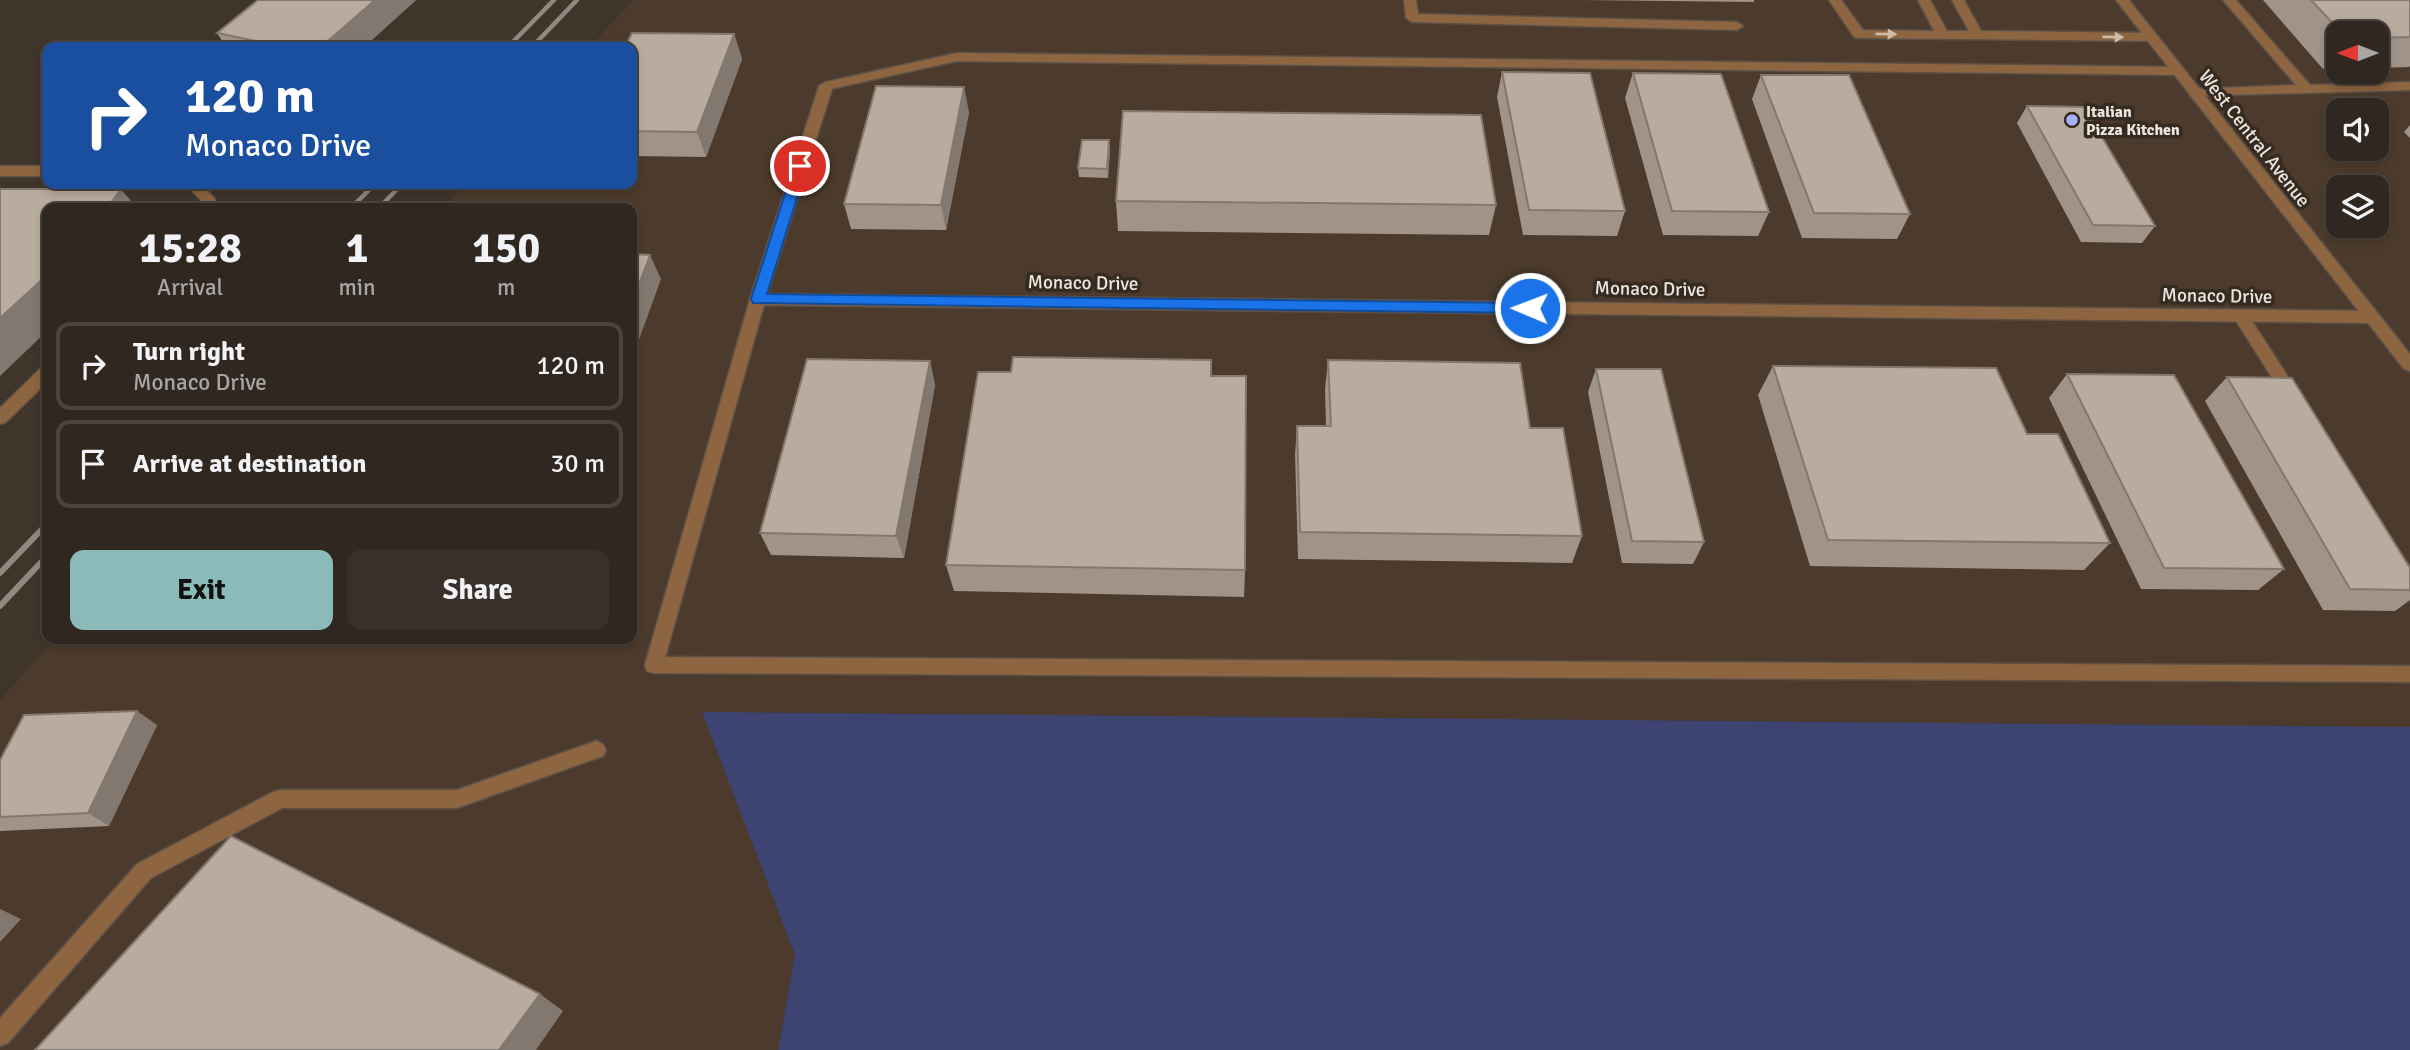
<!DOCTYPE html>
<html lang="en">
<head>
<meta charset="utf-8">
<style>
	:root { --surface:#302820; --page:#383029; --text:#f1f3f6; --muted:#a8a6a5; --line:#4b443e; --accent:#8bbbb9 }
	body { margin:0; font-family:Signika,sans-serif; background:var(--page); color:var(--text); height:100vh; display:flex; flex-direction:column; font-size:26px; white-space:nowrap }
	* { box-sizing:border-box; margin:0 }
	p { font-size:23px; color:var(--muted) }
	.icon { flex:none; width:38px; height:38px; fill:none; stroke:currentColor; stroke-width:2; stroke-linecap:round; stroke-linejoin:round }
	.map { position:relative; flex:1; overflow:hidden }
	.side { position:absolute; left:42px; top:203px; width:595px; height:441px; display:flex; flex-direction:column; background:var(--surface); border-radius:14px; box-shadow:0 4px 10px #0003,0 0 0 2px var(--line) }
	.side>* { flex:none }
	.hud { position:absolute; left:42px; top:42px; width:595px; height:147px; border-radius:14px; box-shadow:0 4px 10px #0003,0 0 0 2px var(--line); background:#1a4fa0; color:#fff; overflow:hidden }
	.needle { width:46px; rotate:270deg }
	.tools { position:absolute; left:2326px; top:21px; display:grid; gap:14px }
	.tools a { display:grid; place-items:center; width:63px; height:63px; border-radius:14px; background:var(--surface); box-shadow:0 4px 10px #0003,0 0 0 2px var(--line); font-size:35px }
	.pin { position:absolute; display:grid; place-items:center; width:60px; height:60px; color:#fff; margin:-30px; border:4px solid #fff; border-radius:50%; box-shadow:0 2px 7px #0007 }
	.me { position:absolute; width:77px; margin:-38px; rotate:271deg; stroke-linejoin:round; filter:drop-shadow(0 0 5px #0008) }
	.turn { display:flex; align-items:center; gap:24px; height:147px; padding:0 28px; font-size:32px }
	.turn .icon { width:91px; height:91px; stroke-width:2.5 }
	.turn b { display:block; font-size:49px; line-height:60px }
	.eta { display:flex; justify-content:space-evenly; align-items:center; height:119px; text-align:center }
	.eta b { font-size:42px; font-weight:700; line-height:49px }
	.button { display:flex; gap:14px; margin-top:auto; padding:14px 28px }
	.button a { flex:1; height:80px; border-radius:14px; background:var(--accent); color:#111; font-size:28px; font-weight:700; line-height:80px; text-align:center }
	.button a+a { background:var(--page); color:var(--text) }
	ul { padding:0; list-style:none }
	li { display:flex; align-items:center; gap:21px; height:88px; margin:0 14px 10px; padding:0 14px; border:4px solid var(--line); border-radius:14px }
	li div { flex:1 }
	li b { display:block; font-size:26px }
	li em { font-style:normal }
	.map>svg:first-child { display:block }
	.built { fill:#4c3b2c; fill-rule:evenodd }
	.green { fill:#3e4471 }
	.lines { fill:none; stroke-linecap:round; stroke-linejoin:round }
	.service-casing { stroke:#5c5148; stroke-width:3 }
	.minor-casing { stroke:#5c5148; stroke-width:3 }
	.tertiary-casing { stroke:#5c5148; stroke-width:3 }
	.service { fill:#8d6540; fill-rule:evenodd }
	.minor { fill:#8d6540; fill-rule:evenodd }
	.tertiary { fill:#8d6540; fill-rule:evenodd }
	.rail-far1 { stroke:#928880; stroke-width:4.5 }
	.rail { stroke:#928880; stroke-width:6 }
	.wall { fill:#a09389 }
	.shaded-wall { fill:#82786f }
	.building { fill:#baab9f; stroke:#82786f; stroke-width:2 }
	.oneway { fill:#ccbaa8 }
	.route { fill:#1a73e8; stroke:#114b97; stroke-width:2 }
	.poi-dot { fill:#a6b1fc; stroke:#362b21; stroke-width:2.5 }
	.labels { text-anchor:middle; stroke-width:7; stroke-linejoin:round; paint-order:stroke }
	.far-poi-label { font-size:16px; font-weight:bold; fill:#eee7e0; stroke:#362b21; text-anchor:start }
	.street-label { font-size:19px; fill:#eee7e0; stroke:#362b21 }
</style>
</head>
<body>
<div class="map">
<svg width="2410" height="1050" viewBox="0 0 2410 1050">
	<rect width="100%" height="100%" fill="#40352b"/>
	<path class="built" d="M 633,0 L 2410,0 L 2410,727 L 702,712 L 795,955 L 778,1050 L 0,1050 L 0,700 L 55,639 L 632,639 L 632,208 L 444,208 L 467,184 L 632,184 L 632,47 L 590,47 ZM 2338,33 L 2376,33 L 2376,72 L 2338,72 ZM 2338,110 L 2376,110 L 2376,149 L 2338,149 ZM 2338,187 L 2376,187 L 2376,226 L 2338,226 Z"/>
	<path class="green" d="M 702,712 L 2410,727 L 2410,1050 L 778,1050 L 795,955 Z"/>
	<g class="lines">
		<defs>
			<path id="service" d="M 1404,0 L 1416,0 L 1418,14 L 1737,22 L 1743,26 L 1737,30 L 1412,22 L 1406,18 Z
				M 1829,0 L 1841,0 L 1863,30 L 1934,31 L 1918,0 L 1930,0 L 1947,31 L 1969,31 L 1952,0 L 1964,0 L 1981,31 L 2152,33 L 2158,37 L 2152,41 L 1859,38 L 1854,37 Z
				M 2223,0 L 2236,0 L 2310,85 L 2410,82 L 2410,90 L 2190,96 L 2190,90 L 2195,89 L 2296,85 Z
				M 957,53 L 2178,67 L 2185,71 L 2178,75 L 957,61 L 826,90 L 819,86 L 826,82 Z
				M 0,166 L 47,166 L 47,176 L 0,176 Z
				M 186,184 L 201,184 L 215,199 L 214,208 L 200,208 L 201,200 Z
				M 2241,310 L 2246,312 L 2300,395 L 2302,399 L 2300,403 L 2288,403 L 2233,316 Z
				M 47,366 L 47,382 L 6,422 L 0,424 L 0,408 L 41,368 Z
				M 654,657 L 2410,666 L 2410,682 L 654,673 L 647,671 L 645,665 L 647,659 Z
				M 596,741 L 603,744 L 606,750 L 603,756 L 457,808 L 282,808 L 151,878 L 8,1043 L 0,1046 L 0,1018 L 137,864 L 273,792 L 280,790 L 457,790 Z"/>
			<path id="minor" d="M 826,82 L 833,86 L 767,294 L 2372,311 L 2380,317 L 2372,323 L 764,305 L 663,665 L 661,671 L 654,673 L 647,671 L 645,665 L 750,299 L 819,86 Z"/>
			<path id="tertiary" d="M 2116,0 L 2129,0 L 2410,354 L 2410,371 L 2404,369 Z"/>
		</defs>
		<use href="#service" class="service-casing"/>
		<use href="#minor" class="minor-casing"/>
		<use href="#tertiary" class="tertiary-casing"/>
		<use href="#service" class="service"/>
		<use href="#minor" class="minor"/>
		<use href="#tertiary" class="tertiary"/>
		<path class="rail-far1" d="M 508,47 L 554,0
			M 532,47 L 577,0
			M 351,208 L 375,184
			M 379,208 L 402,184"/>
		<path class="rail" d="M 0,573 L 47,524
			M 0,606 L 47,556"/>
	</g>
	<path class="wall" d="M 416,0 L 364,47 L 226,47 L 217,33 Z
		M 1582,0 L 1754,0 L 1754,2 Z
		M 2263,0 L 2410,0 L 2410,66 L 2409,67 L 2376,68 L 2376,33 L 2338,33 L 2338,69 L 2323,69 Z
		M 734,34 L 742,59 L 706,157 L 632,156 L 632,47 Z
		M 1502,72 L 1625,211 L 1617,236 L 1523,235 L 1497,97 Z
		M 1633,73 L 1769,212 L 1758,236 L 1663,235 L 1625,98 Z
		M 1761,75 L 1910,214 L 1897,239 L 1802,238 L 1752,99 Z
		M 2027,106 L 2155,226 L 2142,243 L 2081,242 L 2017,123 Z
		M 969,112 L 946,230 L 851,229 L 844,204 Z
		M 2410,125 L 2410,138 L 2404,132 Z
		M 1109,140 L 1110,150 L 1108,178 L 1079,177 L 1078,168 Z
		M 1116,201 L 1496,205 L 1489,235 L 1118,231 Z
		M 1211,360 L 1211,376 L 1245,570 L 1244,597 L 954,591 L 946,565 L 1011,372 Z
		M 1328,360 L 1530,428 L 1582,536 L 1572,563 L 1298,559 L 1295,454 L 1297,426 L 1326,426 L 1325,389 Z
		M 930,361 L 935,385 L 904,558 L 771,555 L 760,533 Z
		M 1773,366 L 2027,434 L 2110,543 L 2084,570 L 1810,566 L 1758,395 Z
		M 1596,369 L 1704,542 L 1693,564 L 1622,563 L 1588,392 Z
		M 2067,374 L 2284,569 L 2258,590 L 2141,589 L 2049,398 Z
		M 2227,377 L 2410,568 L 2410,600 L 2395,611 L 2323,610 L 2205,401 Z
		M 157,725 L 109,826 L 0,831 L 0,760 Z"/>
	<path class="shaded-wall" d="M 375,0 L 416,0 L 364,47 L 321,47 Z
		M 734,34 L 742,59 L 706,157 L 697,132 Z
		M 964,87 L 969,112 L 946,230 L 941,205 Z
		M 1109,140 L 1110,150 L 1108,178 L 1107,169 Z
		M 121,189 L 137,208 L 107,208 Z
		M 650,255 L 661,279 L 632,359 L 632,303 Z
		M 47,275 L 47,331 L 0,376 L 0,318 Z
		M 930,361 L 935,385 L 904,558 L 896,536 Z
		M 137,711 L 157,725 L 109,826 L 88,813 Z
		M 0,909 L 21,919 L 0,942 Z
		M 540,994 L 563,1011 L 536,1050 L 499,1050 Z"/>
	<path class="building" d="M 258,0 L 375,0 L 321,47 L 286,47 L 217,33 Z
		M 2311,0 L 2410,0 L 2410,37 L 2376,38 L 2376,33 L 2342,33 Z
		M 632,33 L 734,34 L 697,132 L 632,131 L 632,47 L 625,47 Z
		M 1502,72 L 1590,73 L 1625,211 L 1529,210 Z
		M 1633,73 L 1721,74 L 1769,212 L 1672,211 Z
		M 1761,75 L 1849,75 L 1910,214 L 1814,213 Z
		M 876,86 L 964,87 L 941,205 L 844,204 Z
		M 2027,106 L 2084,107 L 2155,226 L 2093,225 Z
		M 1123,111 L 1481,115 L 1496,205 L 1116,201 Z
		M 1082,140 L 1109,140 L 1107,169 L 1078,168 Z
		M 0,189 L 121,189 L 107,208 L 47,208 L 47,275 L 0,318 Z
		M 632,254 L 650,255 L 632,303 Z
		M 1013,357 L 1211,360 L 1211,376 L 1246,376 L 1245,570 L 946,565 L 978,372 L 1011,372 Z
		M 807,359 L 930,361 L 896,536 L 760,533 Z
		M 1328,360 L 1520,363 L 1530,428 L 1563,428 L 1582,536 L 1300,532 L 1297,426 L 1331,426 Z
		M 1773,366 L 1996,368 L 2027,434 L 2058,434 L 2110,543 L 1828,540 Z
		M 1596,369 L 1661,369 L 1704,542 L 1632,541 Z
		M 2067,374 L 2174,375 L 2284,569 L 2164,568 Z
		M 2227,377 L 2292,378 L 2410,568 L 2410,590 L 2350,589 Z
		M 137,711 L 88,813 L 0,817 L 0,760 L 24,715 Z
		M 231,836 L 540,994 L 499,1050 L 35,1050 Z"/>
	<defs><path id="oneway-solid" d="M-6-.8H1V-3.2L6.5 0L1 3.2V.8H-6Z" transform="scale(1.75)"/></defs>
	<g class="oneway">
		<use href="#oneway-solid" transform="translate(1886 34) rotate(1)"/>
		<use href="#oneway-solid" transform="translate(2113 37) rotate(1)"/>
	</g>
	<path class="route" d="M 800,162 L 807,166 L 767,294 L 1530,303 L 1537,308 L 1530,313 L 753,303 L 751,299 L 794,166 Z"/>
	<circle class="poi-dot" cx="2072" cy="120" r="7"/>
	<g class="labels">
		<g class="far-poi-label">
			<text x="2086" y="117">Italian<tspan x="2086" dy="18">Pizza Kitchen</tspan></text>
		</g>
		<g class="street-label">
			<text transform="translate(2255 138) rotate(52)" y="7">West Central Avenue</text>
			<text transform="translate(1083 282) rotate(1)" y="7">Monaco Drive</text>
			<text transform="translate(1650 288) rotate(1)" y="7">Monaco Drive</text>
			<text transform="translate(2217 295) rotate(1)" y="7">Monaco Drive</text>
		</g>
	</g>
</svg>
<div class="tools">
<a><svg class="needle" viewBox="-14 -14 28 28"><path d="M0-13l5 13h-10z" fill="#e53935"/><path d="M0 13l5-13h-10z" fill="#a8a6a5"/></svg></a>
<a><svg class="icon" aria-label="sound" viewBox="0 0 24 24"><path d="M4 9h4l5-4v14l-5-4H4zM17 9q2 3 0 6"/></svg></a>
<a><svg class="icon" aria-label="layers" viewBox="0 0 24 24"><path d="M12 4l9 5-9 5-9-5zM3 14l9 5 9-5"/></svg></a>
</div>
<div class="pin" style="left:800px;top:166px;background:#d93025"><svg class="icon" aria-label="arrive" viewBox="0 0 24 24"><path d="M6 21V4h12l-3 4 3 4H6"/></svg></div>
<svg class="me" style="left:1530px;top:308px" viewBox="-20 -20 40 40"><circle r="17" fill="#1a73e8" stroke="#fff" stroke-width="3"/><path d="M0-11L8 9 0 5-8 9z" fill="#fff"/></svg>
<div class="hud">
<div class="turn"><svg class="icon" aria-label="right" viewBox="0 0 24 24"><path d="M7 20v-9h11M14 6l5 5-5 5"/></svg><div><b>120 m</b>Monaco Drive</div></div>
</div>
<section class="side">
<div class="eta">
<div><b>15:28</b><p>Arrival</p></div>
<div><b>1</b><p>min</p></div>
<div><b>150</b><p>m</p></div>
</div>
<ul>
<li><svg class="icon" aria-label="right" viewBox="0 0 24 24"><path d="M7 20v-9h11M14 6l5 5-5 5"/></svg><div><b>Turn right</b><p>Monaco Drive</p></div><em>120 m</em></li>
<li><svg class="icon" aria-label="arrive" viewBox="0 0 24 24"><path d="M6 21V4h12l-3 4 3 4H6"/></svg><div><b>Arrive at destination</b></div><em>30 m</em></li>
</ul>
<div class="button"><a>Exit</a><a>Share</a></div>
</section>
</div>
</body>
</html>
